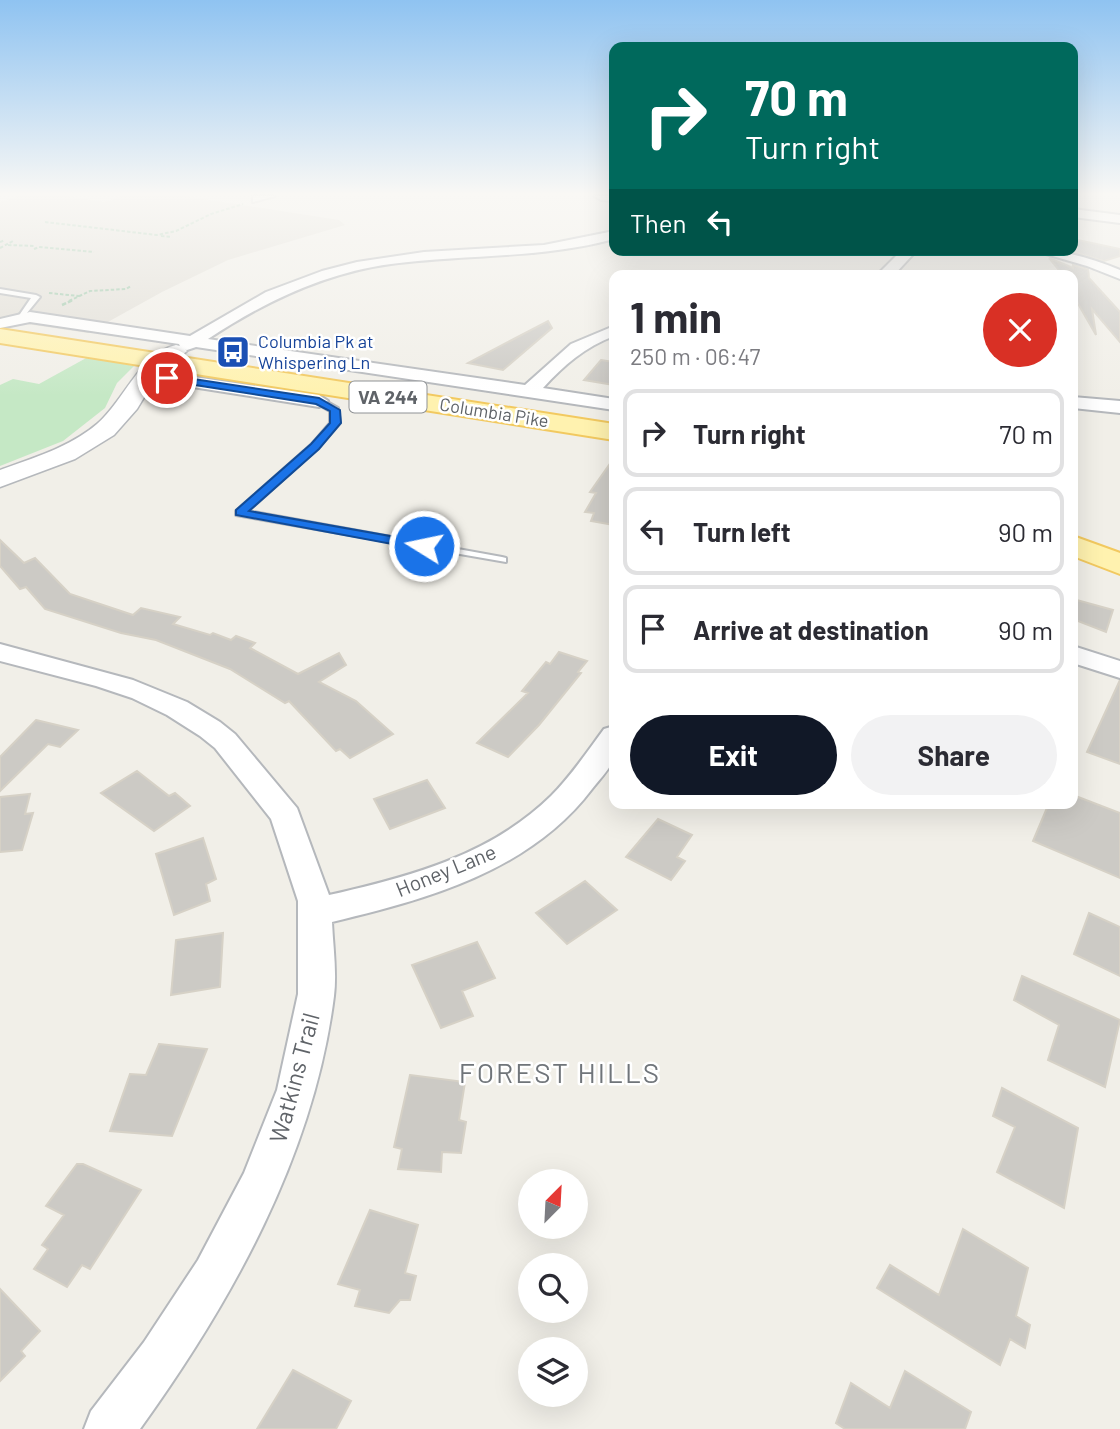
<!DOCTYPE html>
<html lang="en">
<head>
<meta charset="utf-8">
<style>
	:root { --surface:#fff; --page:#f2f2f3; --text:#2b2b33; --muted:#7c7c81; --line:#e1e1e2; --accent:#111827 }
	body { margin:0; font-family:Barlow,sans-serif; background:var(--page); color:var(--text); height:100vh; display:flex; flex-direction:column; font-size:26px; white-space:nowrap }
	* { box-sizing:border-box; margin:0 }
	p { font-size:23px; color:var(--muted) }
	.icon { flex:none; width:38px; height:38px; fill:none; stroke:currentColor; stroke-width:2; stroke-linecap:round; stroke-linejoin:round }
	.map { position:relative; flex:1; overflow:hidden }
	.drawer { position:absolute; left:609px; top:270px; width:469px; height:539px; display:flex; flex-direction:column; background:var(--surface); border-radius:14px; box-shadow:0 7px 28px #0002 }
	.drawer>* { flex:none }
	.banner { position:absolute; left:609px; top:42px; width:469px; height:214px; border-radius:14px; box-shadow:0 7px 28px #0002; background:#00695c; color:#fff; overflow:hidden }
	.needle { width:46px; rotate:24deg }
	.buttons { position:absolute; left:518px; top:1169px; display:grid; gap:14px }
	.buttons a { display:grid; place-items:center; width:70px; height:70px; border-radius:50%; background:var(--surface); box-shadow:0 7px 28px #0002; font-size:35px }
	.pin { position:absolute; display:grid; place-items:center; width:60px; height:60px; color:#fff; margin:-30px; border:4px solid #fff; border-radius:50%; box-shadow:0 2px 7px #0007 }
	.me { position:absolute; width:77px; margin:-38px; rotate:280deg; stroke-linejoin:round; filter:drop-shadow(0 0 5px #0008) }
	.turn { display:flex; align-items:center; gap:24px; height:147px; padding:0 21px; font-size:32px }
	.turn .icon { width:91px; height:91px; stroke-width:2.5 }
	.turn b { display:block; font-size:49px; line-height:60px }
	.then { display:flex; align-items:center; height:66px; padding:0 21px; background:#0003; gap:14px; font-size:26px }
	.round { display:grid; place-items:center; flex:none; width:74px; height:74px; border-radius:37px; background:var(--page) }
	.head { display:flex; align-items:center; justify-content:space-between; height:119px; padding:0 21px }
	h1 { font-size:42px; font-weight:700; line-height:52px }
	.cta { display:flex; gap:14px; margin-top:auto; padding:14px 21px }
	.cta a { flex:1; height:80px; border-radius:42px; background:var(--accent); color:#fff; font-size:28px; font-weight:700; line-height:80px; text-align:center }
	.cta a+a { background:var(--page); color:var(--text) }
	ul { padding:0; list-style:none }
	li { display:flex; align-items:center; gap:21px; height:88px; margin:0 14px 10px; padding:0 7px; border:4px solid var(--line); border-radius:14px }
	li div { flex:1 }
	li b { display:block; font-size:26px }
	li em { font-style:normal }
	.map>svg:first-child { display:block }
	.education { fill:#e1ded6 }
	.green { fill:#c5e8c5 }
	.building { fill:#cccac5; stroke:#d6d1c6; stroke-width:2 }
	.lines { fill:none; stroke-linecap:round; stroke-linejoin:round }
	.service-casing { stroke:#b5b8bc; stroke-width:4 }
	.minor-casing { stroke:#b5b8bc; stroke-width:4 }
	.tertiary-casing { stroke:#b5b8bc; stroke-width:3 }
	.primary-casing { stroke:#f2c960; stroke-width:4 }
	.path-far1 { stroke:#9cc7a9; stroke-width:2; stroke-dasharray:3.5 2; stroke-linecap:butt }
	.path { stroke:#9cc7a9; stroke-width:2.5; stroke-dasharray:4.5 2; stroke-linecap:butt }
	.service { fill:#fff; fill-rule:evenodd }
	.minor { fill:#fff; fill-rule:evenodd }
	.tertiary { fill:#fff; fill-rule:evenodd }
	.primary { fill:#fff2af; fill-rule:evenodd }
	.route { fill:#1a73e8; stroke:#114b97; stroke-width:2 }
	.labels { text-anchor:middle; stroke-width:5; stroke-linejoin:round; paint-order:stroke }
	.far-transit-label { font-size:18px; fill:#164399; stroke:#fff; text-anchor:start }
	.far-street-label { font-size:18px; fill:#5f6368; stroke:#fff }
	.shield { fill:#fff; stroke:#8f9295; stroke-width:2 }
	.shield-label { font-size:19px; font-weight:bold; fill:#5f6368 }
	.street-label { font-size:21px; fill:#5f6368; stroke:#fff }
	.near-street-label { font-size:24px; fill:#5f6368; stroke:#fff }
	.near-neighbourhood-label { font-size:28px; letter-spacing:2px; fill:#70757a; stroke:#fff }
</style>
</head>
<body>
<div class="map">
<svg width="1120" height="1429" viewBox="0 0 1120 1429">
	<rect width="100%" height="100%" fill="#f1efe8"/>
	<path class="education" d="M 19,196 L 66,196 L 105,202 L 122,196 L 184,196 L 339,220 L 345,225 L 228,260 L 162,292 L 88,333 L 0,320 L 0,202 Z"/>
	<path class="green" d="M 88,357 L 134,366 L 117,383 L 105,408 L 63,441 L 0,466 L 0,385 L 13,379 L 39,384 Z"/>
	<path class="building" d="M 1073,239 L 1120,249 L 1120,256 L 1104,261 L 1073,252 Z
		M 1049,258 L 1073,268 L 1073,265 L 1088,269 L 1089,278 L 1120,312 L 1120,342 L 1092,309 L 1096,335 L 1073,295 L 1073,275 L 1063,275 Z
		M 548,321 L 552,328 L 503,370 L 468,363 Z
		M 601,360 L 614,362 L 614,385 L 584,380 Z
		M 614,458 L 614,525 L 591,521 L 594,513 L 585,512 L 596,493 L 590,492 Z
		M 0,540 L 24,563 L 35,558 L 70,594 L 133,615 L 141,608 L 180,617 L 173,624 L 210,635 L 213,633 L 231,640 L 236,636 L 255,643 L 250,648 L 298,674 L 339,653 L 346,665 L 319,682 L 356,701 L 393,734 L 350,758 L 340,749 L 336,751 L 289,701 L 285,703 L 230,669 L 156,640 L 121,633 L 45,609 L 26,587 L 20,589 L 0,566 Z
		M 1073,599 L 1113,610 L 1106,632 L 1073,619 Z
		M 559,652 L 587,661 L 578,672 L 581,673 L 539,725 L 508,757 L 477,743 L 528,693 L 522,691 L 546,662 L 550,664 Z
		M 1120,680 L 1120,764 L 1087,752 Z
		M 36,720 L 78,730 L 60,747 L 48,744 L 0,791 L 0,757 Z
		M 137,771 L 169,796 L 175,793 L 190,806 L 154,831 L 101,793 Z
		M 427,780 L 445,808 L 390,829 L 374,799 Z
		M 30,794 L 25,814 L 33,813 L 22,850 L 0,852 L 0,797 Z
		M 1073,795 L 1120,813 L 1120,878 L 1033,841 L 1049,803 L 1073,803 Z
		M 658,819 L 692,835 L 677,857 L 685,861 L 671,880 L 626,857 Z
		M 203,838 L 216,879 L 206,884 L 210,901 L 174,915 L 156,854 Z
		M 585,881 L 617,910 L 567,944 L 536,913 Z
		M 1089,913 L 1120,927 L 1120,976 L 1074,954 Z
		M 223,933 L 220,987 L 171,995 L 176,940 Z
		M 477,942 L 495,978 L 462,991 L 473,1016 L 441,1028 L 412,965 Z
		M 1022,976 L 1120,1020 L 1105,1087 L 1048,1060 L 1059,1025 L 1014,1000 Z
		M 159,1044 L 207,1049 L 172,1136 L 110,1131 L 130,1074 L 146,1075 Z
		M 410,1075 L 465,1082 L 459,1120 L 466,1122 L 461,1153 L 442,1152 L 441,1172 L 398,1169 L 402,1149 L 394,1147 Z
		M 1002,1088 L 1078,1128 L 1064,1208 L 997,1172 L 1015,1127 L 993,1116 Z
		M 77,1164 L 83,1164 L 141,1190 L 90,1269 L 82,1265 L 67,1287 L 34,1269 L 48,1249 L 42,1245 L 64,1215 L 46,1206 Z
		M 370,1210 L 418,1225 L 405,1273 L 416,1276 L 410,1300 L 400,1300 L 389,1313 L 355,1306 L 360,1290 L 338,1284 Z
		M 963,1229 L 1028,1268 L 1016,1316 L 1030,1325 L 1025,1348 L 1010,1339 L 1000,1365 L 877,1288 L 890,1265 L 939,1295 Z
		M 0,1289 L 40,1331 L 21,1351 L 25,1356 L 0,1381 Z
		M 293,1370 L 351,1401 L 336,1429 L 257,1429 Z
		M 905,1371 L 971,1412 L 965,1429 L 845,1429 L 836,1423 L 851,1383 L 890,1408 Z"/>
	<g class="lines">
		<defs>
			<path id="service" d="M 0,289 L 36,295 L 40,297 L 22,319 L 18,317 L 31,298 L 0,293 Z
				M 316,399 L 322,399 L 338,408 L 340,423 L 318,448 L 248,511 L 502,557 L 506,558 L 506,562 L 236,515 L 236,511 L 312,444 L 330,423 L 330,411 L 316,403 Z"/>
			<path id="minor" d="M 253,196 L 275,196 L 253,202 Z
				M 595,196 L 614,196 L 614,201 L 601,200 Z
				M 1073,209 L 1120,215 L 1120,223 L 1073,217 Z
				M 614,231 L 614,239 C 541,259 465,254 391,264 C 324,273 264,302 208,339 L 525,385 L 571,344 L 614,326 L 614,336 C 585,347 564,365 543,388 L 614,399 L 614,410 L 196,347 L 187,350 L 181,349 L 179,344 L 30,322 L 0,328 L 0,319 L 30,312 L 190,336 L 266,292 L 322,271 L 357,262 L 424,252 L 544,245 Z
				M 902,250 L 917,250 L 894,275 L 877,275 Z
				M 1032,250 C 1064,250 1091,258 1120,270 L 1120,279 L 1087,266 Z
				M 167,373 L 319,395 L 328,401 L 319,407 L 167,383 L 144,384 L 135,379 L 144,374 Z
				M 1073,397 L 1120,401 L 1120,413 L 1073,408 Z
				M 0,644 L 133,680 L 187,702 L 220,722 L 235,734 L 297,808 L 329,895 C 409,877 491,855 551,796 C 571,776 587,752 604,729 L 614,726 C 614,736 617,750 614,758 C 610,769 599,780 592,789 C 530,871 428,899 332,922 C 333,946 337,972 334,996 C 314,1155 232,1301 140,1429 L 84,1429 L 91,1411 L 144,1342 L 198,1260 L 244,1173 L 277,1090 L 298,994 L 298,901 L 271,819 L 215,748 L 200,736 L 167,715 L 132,698 L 96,686 L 0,661 Z
				M 1073,646 L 1120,661 L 1120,678 L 1073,663 Z"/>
			<path id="tertiary" d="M 176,345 L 183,347 L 187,351 L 157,376 L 137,409 L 114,435 L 75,459 L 0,487 L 0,470 C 33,458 70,447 97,424 C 125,400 139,354 176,345 Z"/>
			<path id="primary" d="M 0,329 L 614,424 L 614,440 L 0,343 Z
				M 1073,536 L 1120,553 L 1120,574 L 1073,556 Z"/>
		</defs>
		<use href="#service" class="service-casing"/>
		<use href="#minor" class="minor-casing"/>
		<use href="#tertiary" class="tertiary-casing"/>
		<use href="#primary" class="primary-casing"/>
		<path class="path-far1" d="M 45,222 L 157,235 L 176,231 L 211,214 L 243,204
			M 161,236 L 172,237
			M 0,242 L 5,240
			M 8,245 L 35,246
			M 0,248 L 13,241
			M 34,249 L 39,247 L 94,252
			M 49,293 L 79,296
			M 69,301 L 90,291 L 126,289 L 131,286"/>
		<path class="path" d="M 62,305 L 73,300"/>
		<use href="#service" class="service"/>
		<use href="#minor" class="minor"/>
		<use href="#tertiary" class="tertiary"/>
		<use href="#primary" class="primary"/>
	</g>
	<linearGradient id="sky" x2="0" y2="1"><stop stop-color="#8fc3f1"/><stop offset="0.49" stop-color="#f9f8f5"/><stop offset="1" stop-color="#f9f8f5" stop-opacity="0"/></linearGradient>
	<rect width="1120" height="396" fill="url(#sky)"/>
	<path class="route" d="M 167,375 L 319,398 L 340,410 L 341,423 L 319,449 L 249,511 L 424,542 L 430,546 L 424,550 L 236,515 L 236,510 L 311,444 L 330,423 L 330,411 L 316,404 L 163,380 L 162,378 Z"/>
	<defs>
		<symbol id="bus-square" viewBox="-11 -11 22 22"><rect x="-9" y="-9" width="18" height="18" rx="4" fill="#1a4fb4" stroke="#fff"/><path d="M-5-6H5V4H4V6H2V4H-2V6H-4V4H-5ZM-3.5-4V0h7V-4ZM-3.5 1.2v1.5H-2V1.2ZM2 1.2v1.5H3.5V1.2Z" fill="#fff"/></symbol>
	</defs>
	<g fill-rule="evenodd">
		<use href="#bus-square" x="214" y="333" width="38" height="38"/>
	</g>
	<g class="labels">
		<g class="far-transit-label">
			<text x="258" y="348">Columbia Pk at<tspan x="258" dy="21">Whispering Ln</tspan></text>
		</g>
		<g class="far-street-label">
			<text transform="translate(494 413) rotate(9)" y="6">Columbia Pike</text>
		</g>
		<rect class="shield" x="349.5" y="381.5" width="77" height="31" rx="5"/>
		<g class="shield-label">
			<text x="388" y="404">VA 244</text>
		</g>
		<g class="street-label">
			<text transform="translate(446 871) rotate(-22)" y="7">Honey Lane</text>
		</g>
		<g class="near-street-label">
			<text transform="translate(295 1078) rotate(-75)" y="8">Watkins Trail</text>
		</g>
		<g class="near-neighbourhood-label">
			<text x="560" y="1083">FOREST HILLS</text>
		</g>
	</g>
</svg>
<div class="buttons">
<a><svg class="needle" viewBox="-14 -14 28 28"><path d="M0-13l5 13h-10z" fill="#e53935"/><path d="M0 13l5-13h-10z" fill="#7c7c81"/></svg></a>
<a><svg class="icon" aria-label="search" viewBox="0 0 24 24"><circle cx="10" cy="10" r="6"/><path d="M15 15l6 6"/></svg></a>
<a><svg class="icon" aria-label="layers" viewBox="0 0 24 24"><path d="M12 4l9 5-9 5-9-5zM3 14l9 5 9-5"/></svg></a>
</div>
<div class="pin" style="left:167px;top:378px;background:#d93025"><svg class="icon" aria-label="arrive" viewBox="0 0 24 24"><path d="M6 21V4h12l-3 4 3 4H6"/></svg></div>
<svg class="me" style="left:424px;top:546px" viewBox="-20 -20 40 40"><circle r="17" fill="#1a73e8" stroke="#fff" stroke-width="3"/><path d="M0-11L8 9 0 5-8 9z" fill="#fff"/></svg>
<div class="banner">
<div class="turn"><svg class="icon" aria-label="right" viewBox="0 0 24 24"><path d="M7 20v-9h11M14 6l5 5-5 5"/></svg><div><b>70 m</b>Turn right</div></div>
<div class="then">Then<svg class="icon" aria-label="left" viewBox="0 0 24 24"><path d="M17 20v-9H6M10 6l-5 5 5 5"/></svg></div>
</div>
<section class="drawer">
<div class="head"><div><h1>1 min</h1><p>250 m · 06:47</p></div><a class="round" style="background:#d93025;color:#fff"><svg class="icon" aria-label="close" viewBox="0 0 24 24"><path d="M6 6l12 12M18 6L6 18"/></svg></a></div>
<ul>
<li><svg class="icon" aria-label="right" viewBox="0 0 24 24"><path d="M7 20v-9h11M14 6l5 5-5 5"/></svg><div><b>Turn right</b></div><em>70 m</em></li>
<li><svg class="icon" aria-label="left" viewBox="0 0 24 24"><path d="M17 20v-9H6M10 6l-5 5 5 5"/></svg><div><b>Turn left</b></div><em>90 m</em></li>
<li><svg class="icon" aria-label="arrive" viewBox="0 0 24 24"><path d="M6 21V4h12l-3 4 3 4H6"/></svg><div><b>Arrive at destination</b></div><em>90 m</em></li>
</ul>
<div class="cta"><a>Exit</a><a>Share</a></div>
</section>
</div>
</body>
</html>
